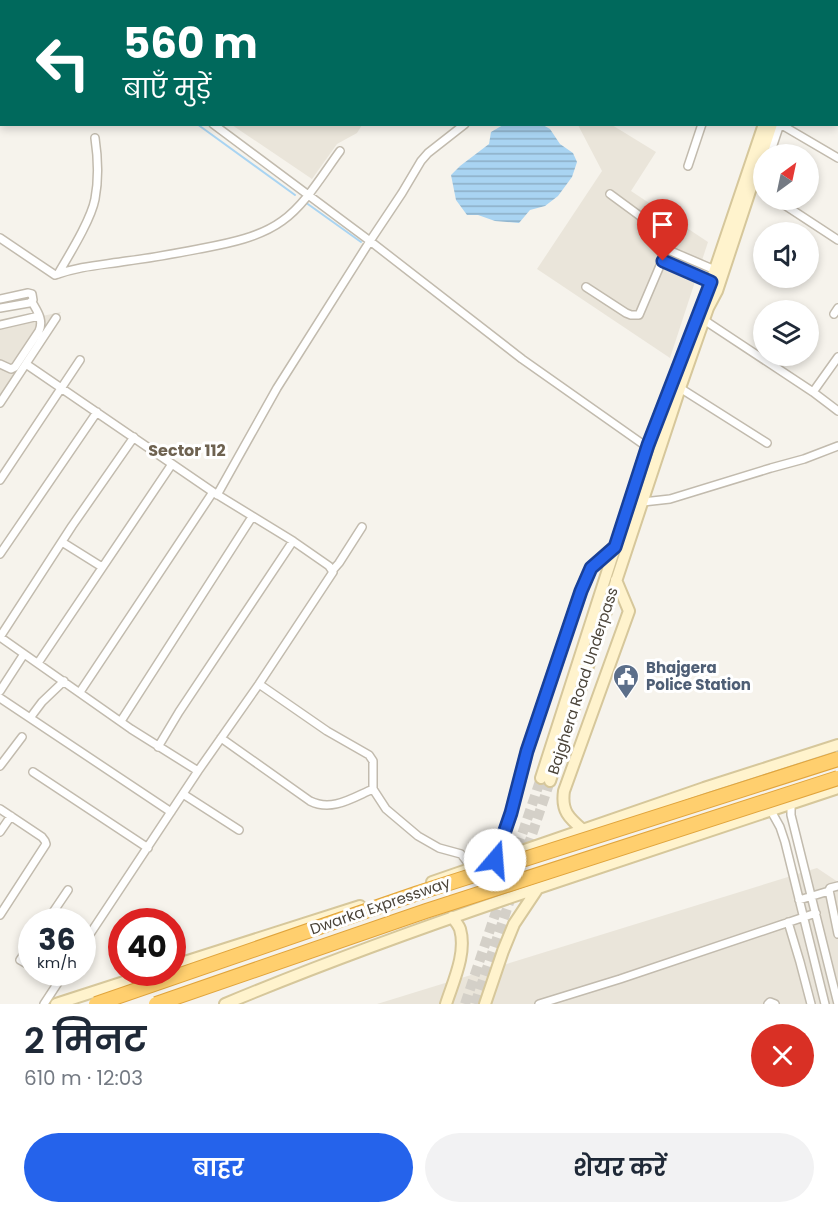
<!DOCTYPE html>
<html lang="hi">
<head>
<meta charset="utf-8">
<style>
	:root { --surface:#fff; --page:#f2f2f3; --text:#1f2937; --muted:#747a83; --accent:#2563eb }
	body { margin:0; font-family:Poppins,"Noto Sans Devanagari",sans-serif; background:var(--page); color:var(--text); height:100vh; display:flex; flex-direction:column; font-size:22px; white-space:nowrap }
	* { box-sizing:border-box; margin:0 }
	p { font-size:20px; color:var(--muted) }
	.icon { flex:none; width:33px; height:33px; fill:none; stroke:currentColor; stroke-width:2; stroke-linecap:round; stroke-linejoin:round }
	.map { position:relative; height:1004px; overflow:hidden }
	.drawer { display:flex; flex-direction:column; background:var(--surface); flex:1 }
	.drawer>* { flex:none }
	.guide { position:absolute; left:0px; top:0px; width:838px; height:126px; box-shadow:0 3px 9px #0003; background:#00695c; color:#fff; overflow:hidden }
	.needle { width:39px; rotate:33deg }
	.buttons { position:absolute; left:753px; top:144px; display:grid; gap:12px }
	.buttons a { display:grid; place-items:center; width:66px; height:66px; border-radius:50%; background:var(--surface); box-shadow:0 3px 9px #0003; font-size:30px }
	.speed { position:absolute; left:18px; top:908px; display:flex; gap:12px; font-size:30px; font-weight:700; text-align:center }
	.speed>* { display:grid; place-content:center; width:78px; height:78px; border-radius:50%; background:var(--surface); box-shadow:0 3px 9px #0003; line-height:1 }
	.speed small { font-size:15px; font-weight:400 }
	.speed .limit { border:9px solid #d22; background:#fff; color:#111 }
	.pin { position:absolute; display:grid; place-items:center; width:51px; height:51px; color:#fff; margin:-62px -26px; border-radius:50% 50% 50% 0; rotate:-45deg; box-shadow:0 0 6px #0007 }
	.pin .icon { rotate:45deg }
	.me { position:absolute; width:66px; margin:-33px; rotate:18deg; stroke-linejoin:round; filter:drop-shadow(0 0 4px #0008) }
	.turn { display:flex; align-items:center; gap:21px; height:126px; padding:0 24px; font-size:27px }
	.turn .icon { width:78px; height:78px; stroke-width:2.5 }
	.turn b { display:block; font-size:42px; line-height:51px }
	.round { display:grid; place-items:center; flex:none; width:63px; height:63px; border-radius:32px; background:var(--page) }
	.summary { display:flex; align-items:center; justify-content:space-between; height:102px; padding:0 24px }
	h1 { font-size:36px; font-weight:600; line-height:45px }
	.primary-button { display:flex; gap:12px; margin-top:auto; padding:12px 24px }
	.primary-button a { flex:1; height:69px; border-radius:36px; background:var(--accent); color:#fff; font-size:24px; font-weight:600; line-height:69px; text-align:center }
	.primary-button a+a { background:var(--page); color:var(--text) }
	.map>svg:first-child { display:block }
	.residential { fill:#eae5da }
	.water { fill:url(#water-rules) }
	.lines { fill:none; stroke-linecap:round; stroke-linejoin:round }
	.stream { stroke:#a9d4f2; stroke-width:2 }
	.secondary-tunnel { stroke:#d4d0c8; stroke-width:10; stroke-dasharray:10 5; stroke-linecap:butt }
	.street-casing { stroke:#c2bbae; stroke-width:10 }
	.secondary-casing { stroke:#d6c79b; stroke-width:14 }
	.street { stroke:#fff; stroke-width:7 }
	.secondary { stroke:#fff3cd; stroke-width:10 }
	.highway-bridge-casing { stroke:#e0a43c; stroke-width:16; stroke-linecap:butt }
	.highway-bridge { stroke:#ffcf6e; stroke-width:14 }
	.route-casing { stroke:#184099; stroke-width:15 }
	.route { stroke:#2563eb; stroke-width:10 }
	.labels { text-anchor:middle; stroke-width:6; stroke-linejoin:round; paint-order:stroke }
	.service-label { font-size:15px; font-weight:bold; fill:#4e5e75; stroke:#fff; text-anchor:start }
	.street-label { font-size:15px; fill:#4b4439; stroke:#fff }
	.neighbourhood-label { font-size:16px; font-weight:bold; fill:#6e6250; stroke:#fff }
</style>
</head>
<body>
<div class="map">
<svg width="838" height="1004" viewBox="0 0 838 1004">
	<defs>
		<pattern id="water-rules" width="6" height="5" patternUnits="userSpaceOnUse" patternTransform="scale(1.5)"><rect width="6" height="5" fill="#a9d4f2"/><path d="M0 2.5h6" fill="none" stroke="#8caec5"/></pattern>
	</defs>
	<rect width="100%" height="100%" fill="#f6f3ec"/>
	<path class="residential" d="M 232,125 L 362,125 L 357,133 L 337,144 L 312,179 Z
		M 578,125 L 612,125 L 656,152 L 631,191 L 708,242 L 670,358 L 537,269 L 602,171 Z
		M 61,312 L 24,365 L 0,399 L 0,325 Z
		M 817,868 L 838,882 L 838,1004 L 377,1004 Z"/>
	<path class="water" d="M 503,125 L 543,125 L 550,129 L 560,144 L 573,153 L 577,162 L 572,177 L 558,196 L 545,206 L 530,210 L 519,223 L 495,221 L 478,215 L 467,215 L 456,200 L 451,175 L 460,166 L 489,144 L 491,132 Z"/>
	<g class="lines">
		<path class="stream" d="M 101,0 L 102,2
			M 197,124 L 295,195
			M 305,202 L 361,242"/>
		<path class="secondary-tunnel" d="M 465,1004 L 541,778
			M 475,1004 L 550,781"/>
		<defs>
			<path id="street" d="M 118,0 L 118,2
				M 447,0 L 447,2
				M 664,0 L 664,2
				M 781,0 L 782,2
				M 502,2 L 503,0
				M 213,124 L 370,241 L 522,359 L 647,447
				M 780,124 L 838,158
				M 770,154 L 780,124
				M 688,166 L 702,124
				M 759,187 L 764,172
				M 777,200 L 838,240
				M 0,238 L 55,275 C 80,266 102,265 127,261 C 153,258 178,253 204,248 C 230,243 260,237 282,221 C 305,205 323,174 340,151
				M 666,249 L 715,270
				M 662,261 L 711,282
				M 58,274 C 69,255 91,220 95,199 C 99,178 98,158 95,138
				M 586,287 L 626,313 L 631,315 L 639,315 L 662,261 L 666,249 L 665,240 L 659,230 L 610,194
				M 0,299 L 28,293 L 32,294 L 33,300 L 29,303 L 0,308
				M 834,314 L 838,308
				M 704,320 L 813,392 L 838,411
				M 0,325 L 39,316
				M 0,364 L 11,369 L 15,367 L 39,331 C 44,320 37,311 32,302
				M 26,364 L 213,492 L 293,541 L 329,566 L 333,572 L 259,684 L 198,771 L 82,946
				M 680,388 L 767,443
				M 813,392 L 838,357
				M 0,403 L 56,318
				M 0,480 L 80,360
				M 217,495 L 277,388 L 370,241 L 402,193 L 421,161 L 428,153 L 465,124
				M 643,502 L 670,499 L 771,468 L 804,459 L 838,446
				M 62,542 L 102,567
				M 0,554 L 97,412
				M 332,571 L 339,563 L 362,527
				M 0,637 L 72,526 L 134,437
				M 0,637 L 131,729 L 198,771
				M 38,663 L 172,464
				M 259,684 L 327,731 L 369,755 L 373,761 L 373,789 L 386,809 L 418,836 L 439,848 L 461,854 L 472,868
				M 0,691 L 24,654
				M 80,692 L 213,492
				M 0,698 L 171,812
				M 30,718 L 42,702 L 64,681
				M 121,721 L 252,517
				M 221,738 L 310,801 C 332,812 352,798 373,789
				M 158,747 L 179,712 L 293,541
				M 0,766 L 22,737
				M 33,772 L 148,848
				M 183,794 L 239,830
				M 791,803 L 791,815 L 838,1004
				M 0,809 L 42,837 L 45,841 L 46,844 L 0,915
				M 770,809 L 780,827 L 785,842 L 825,1004
				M 0,832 L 11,816
				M 838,886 L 830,888 L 829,890 L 838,934
				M 799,900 L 829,891
				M 47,921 L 68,890
				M 788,922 L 800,962 L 811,1004
				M 32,942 L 20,960 L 32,967
				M 39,972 L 57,983
				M 44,1004 L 65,972
				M 539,1004 L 620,979 L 816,913
				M 768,1004 L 770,1002 L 775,1004"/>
			<path id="secondary" d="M 806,2 L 806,0
				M 814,2 L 815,0
				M 541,778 L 648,445 L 707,293 L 764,124
				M 550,781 L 680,388 L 708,308 L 717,291 L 772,124
				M 583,830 C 569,818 561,811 564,791 L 629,611 L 616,580
				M 495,860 L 511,813 L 527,751 L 581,591 L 591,568 L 614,547
				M 432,882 L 704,788 L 838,745
				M 172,966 L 360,906
				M 56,1004 L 155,972
				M 225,1004 C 335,958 448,918 562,880 C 654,849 746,818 838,788
				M 446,1004 C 453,982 467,953 460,929 C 458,924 455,921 452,917
				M 485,1004 L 503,951 L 514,924 L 538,888"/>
		</defs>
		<use href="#street" class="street-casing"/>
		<use href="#secondary" class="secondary-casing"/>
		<use href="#street" class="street"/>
		<use href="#secondary" class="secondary"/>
		<defs>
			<path id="highway-bridge" d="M 96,1004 L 418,893 L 838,759
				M 156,1004 L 426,911 L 838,778"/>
		</defs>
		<use href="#highway-bridge" class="highway-bridge-casing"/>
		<use href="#highway-bridge" class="highway-bridge"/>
	</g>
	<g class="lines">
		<defs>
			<path id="route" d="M 495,860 L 511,813 L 527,751 L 581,591 L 591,568 L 615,547 L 648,445 L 711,282 L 663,261"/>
		</defs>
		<use href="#route" class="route-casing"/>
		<use href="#route" class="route"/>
	</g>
	<defs>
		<symbol id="civic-pin" viewBox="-11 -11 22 30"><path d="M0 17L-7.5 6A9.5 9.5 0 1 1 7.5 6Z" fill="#5c6f8a" stroke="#fff"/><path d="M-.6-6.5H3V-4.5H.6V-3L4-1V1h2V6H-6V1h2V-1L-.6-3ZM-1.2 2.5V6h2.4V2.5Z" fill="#fff"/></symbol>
	</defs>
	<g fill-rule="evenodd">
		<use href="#civic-pin" x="611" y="662" width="30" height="40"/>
	</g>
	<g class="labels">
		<g class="service-label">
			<text x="646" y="673">Bhajgera<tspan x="646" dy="17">Police Station</tspan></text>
		</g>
		<g class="street-label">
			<text transform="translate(583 681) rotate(-72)" y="5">Bajghera Road Underpass</text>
			<text transform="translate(380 906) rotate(-19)" y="5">Dwarka Expressway</text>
		</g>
		<g class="neighbourhood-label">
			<text x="187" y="456">Sector 112</text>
		</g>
	</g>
</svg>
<div class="buttons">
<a><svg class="needle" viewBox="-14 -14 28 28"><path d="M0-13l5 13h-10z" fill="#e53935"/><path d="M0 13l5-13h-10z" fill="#747a83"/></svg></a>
<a><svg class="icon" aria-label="sound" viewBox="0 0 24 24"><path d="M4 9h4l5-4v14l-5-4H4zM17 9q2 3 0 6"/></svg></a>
<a><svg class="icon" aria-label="layers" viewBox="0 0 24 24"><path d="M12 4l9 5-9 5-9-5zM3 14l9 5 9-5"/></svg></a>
</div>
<div class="speed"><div>36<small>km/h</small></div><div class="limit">40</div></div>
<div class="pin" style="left:663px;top:261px;background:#d93025"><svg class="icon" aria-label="arrive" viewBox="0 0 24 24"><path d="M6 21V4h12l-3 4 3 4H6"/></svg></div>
<svg class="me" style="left:495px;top:860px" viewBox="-20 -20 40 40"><circle r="19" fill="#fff"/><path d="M0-13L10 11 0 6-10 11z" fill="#2563eb"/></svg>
<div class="guide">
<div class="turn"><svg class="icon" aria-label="left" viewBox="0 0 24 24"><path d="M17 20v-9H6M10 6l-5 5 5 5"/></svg><div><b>560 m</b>बाएँ मुड़ें</div></div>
</div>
</div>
<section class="drawer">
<div class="summary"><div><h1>2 मिनट</h1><p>610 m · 12:03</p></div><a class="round" style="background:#d93025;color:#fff"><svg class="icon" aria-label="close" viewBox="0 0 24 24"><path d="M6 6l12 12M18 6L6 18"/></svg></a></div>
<div class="primary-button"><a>बाहर</a><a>शेयर करें</a></div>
</section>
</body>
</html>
